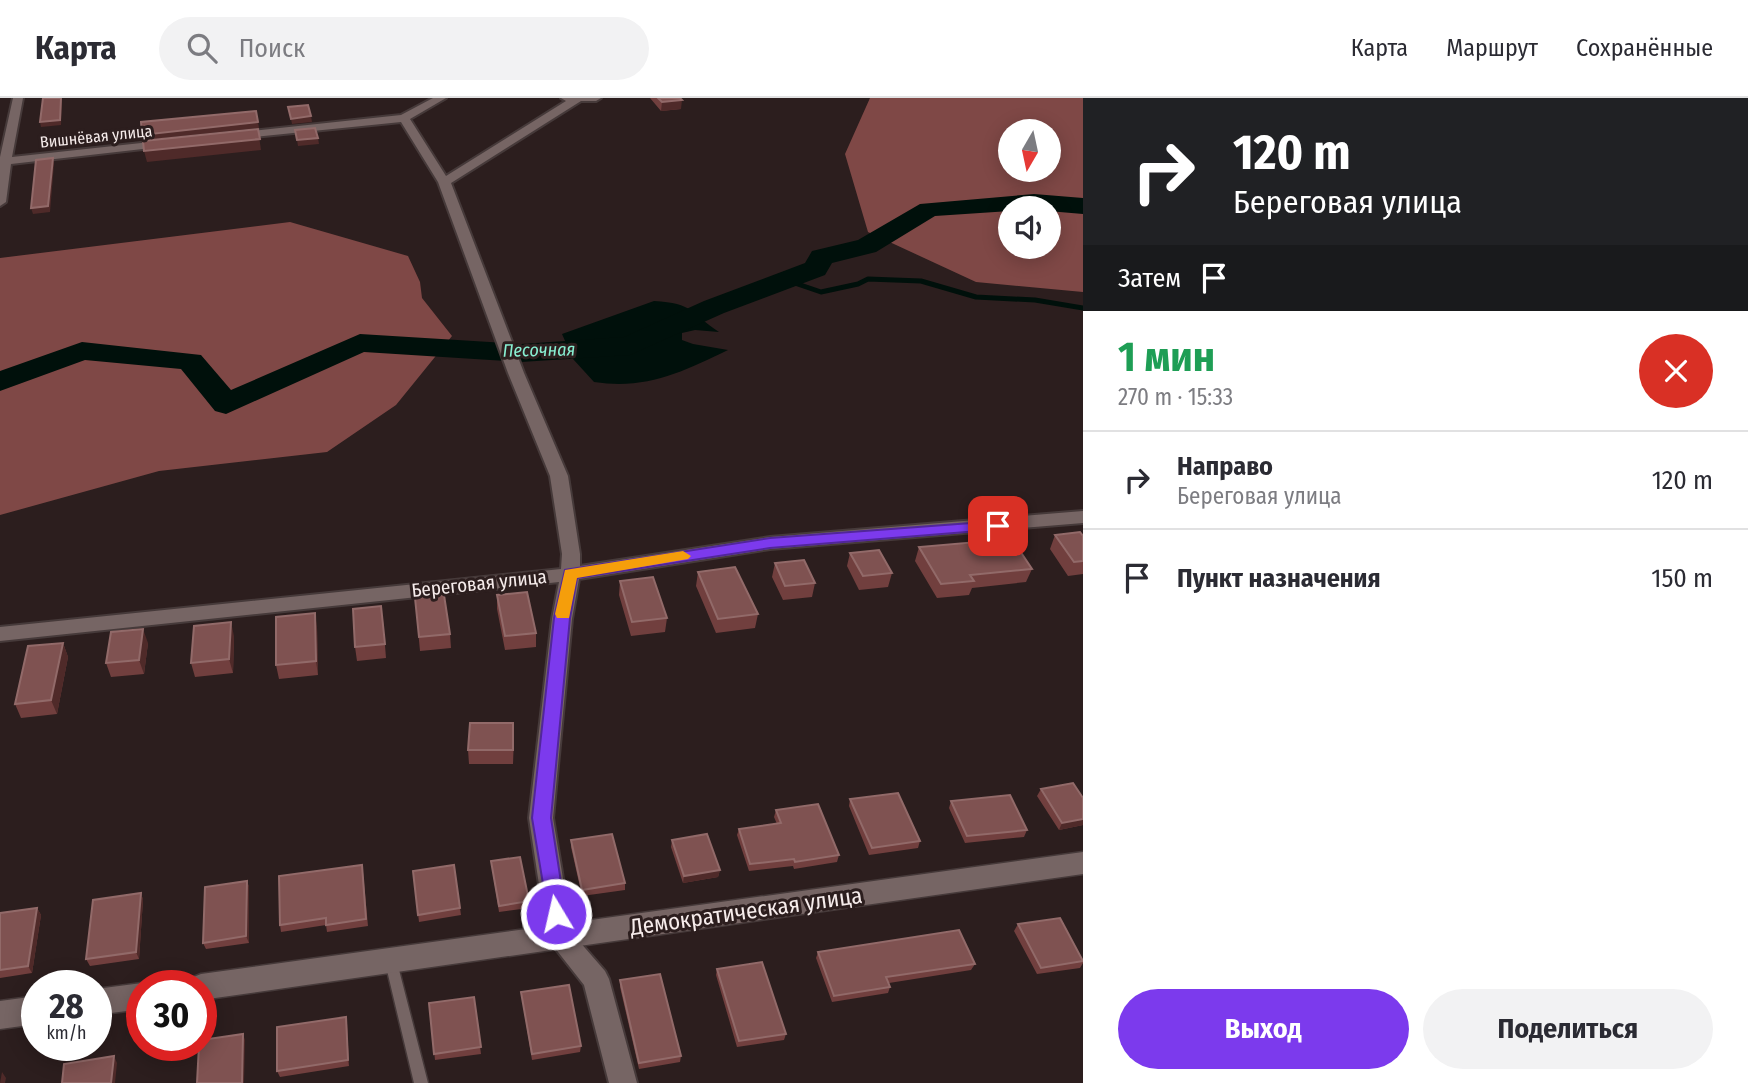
<!DOCTYPE html>
<html lang="ru">
<head>
<meta charset="utf-8">
<style>
	:root { --surface:#fff; --page:#f2f2f3; --text:#2b2b33; --muted:#7c7c81; --line:#e1e1e2; --accent:#7c3aed }
	body { margin:0; font-family:"Fira Sans Condensed",sans-serif; background:var(--page); color:var(--text); height:100vh; display:flex; flex-direction:column; font-size:26px; white-space:nowrap }
	* { box-sizing:border-box; margin:0 }
	p { font-size:23px; color:var(--muted) }
	.icon { flex:none; width:38px; height:38px; fill:none; stroke:currentColor; stroke-width:2; stroke-linecap:round; stroke-linejoin:round }
	.map { position:relative; flex:1; overflow:hidden }
	.panel { display:flex; flex-direction:column; background:var(--surface); width:665px }
	.panel>* { flex:none }
	.top-card { background:#202124; color:#fff; overflow:hidden }
	.needle { width:46px; rotate:189deg }
	.fabs { position:absolute; left:998px; top:21px; display:grid; gap:14px }
	.fabs a { display:grid; place-items:center; width:63px; height:63px; border-radius:50%; background:var(--surface); box-shadow:0 4px 18px #0003; font-size:35px }
	.speed { position:absolute; left:21px; top:872px; display:flex; gap:14px; font-size:35px; font-weight:700; text-align:center }
	.speed>* { display:grid; place-content:center; width:91px; height:91px; border-radius:50%; background:var(--surface); box-shadow:0 4px 18px #0003; line-height:1 }
	.speed small { font-size:18px; font-weight:400 }
	.speed .limit { border:10px solid #d22; background:#fff; color:#111 }
	.pin { position:absolute; display:grid; place-items:center; width:60px; height:60px; color:#fff; margin:-30px; border-radius:14px; box-shadow:0 4px 10px #0006 }
	.me { position:absolute; width:77px; margin:-38px; rotate:351deg; stroke-linejoin:round; filter:drop-shadow(0 0 5px #0008) }
	.turn { display:flex; align-items:center; gap:24px; height:147px; padding:0 35px; font-size:32px }
	.turn .icon { width:91px; height:91px; stroke-width:2.5 }
	.turn b { display:block; font-size:49px; line-height:60px }
	.then { display:flex; align-items:center; height:66px; padding:0 35px; background:#0003; gap:14px; font-size:26px }
	.round { display:grid; place-items:center; flex:none; width:74px; height:74px; border-radius:37px; background:var(--page) }
	.headline { display:flex; align-items:center; justify-content:space-between; height:119px; padding:0 35px }
	h1 { font-size:42px; font-weight:700; line-height:52px; color:#1e9e55 }
	.primary-button { display:flex; gap:14px; margin-top:auto; padding:14px 35px }
	.primary-button a { flex:1; height:80px; border-radius:42px; background:var(--accent); color:#fff; font-size:28px; font-weight:700; line-height:80px; text-align:center }
	.primary-button a+a { background:var(--page); color:var(--text) }
	ul { padding:0; list-style:none }
	li { display:flex; align-items:center; gap:21px; height:98px; padding:0 35px; border-top:2px solid var(--line) }
	li div { flex:1 }
	li b { display:block; font-size:26px }
	li em { font-style:normal }
	header { display:flex; align-items:center; gap:42px; box-sizing:border-box; height:98px; padding:0 35px; background:var(--surface); border-bottom:2px solid var(--line) }
	header strong { font-size:33px }
	nav { display:flex; gap:38px; margin-inline-start:auto; font-size:24px }
	.search { width:490px; height:63px; background:var(--page); display:flex; align-items:center; gap:18px; box-sizing:border-box; padding:0 24px; border-radius:38px; color:var(--muted); font-size:26px }
	main { display:flex; flex:1; min-height:0 }
	.map>svg:first-child { display:block }
	.forest { fill:#7f4846; fill-rule:evenodd }
	.water { fill:#00100b }
	.lines { fill:none; stroke-linecap:round; stroke-linejoin:round }
	.stream { stroke:#00100b; stroke-width:5 }
	.river { fill:#00100b; fill-rule:evenodd }
	.lane-casing { stroke:#463a3a; stroke-width:3 }
	.street-casing { stroke:#463a3a; stroke-width:4 }
	.secondary-casing { stroke:#463a3a; stroke-width:3 }
	.lane { fill:#766564; fill-rule:evenodd }
	.street { fill:#766564; fill-rule:evenodd }
	.secondary { fill:#766564; fill-rule:evenodd }
	.wall { fill:#713f3e }
	.shaded-wall { fill:#4f2a29 }
	.building { fill:#7f5251; stroke:#926a69; stroke-width:2 }
	.route { fill:#7c3aed; stroke:#51269a; stroke-width:2 }
	.slow { fill:#f59e0b }
	.labels { text-anchor:middle; stroke-width:6; stroke-linejoin:round; paint-order:stroke }
	.far-street-label { font-size:16px; fill:#f6eceb; stroke:#2c1e1e }
	.far-water-label { font-size:18px; font-style:italic; fill:#88f0d3; stroke:#2c1e1e }
	.street-label { font-size:19px; fill:#f6eceb; stroke:#2c1e1e }
	.near-street-label { font-size:23px; fill:#f6eceb; stroke:#2c1e1e }
</style>
</head>
<body>
<header>
<strong>Карта</strong>
<div class="search"><svg class="icon" aria-label="search" viewBox="0 0 24 24"><circle cx="10" cy="10" r="6"/><path d="M15 15l6 6"/></svg>Поиск</div>
<nav><a>Карта</a><a>Маршрут</a><a>Сохранённые</a></nav>
</header>
<main>
<div class="map">
<svg width="1083" height="985" viewBox="0 0 1083 985">
	<rect width="100%" height="100%" fill="#2c1e1e"/>
	<path class="forest" d="M 870,0 L 1083,0 L 1083,194 L 976,184 L 868,134 L 845,56 ZM 1010,33 L 1048,33 L 1048,72 L 1010,72 ZM 1010,110 L 1048,110 L 1048,149 L 1010,149 Z
		M 290,124 L 408,158 L 420,184 L 422,200 L 452,238 L 396,307 L 327,354 L 159,373 L 0,417 L 0,160 Z"/>
	<path class="water" d="M 654,203 C 694,205 690,215 719,234 L 695,232 L 682,235 L 682,242 L 693,246 L 728,252 C 682,274 647,292 594,284 L 573,261 L 562,236 Z"/>
	<g class="lines">
		<path class="stream" d="M 783,181 L 821,194 L 858,186 L 868,181 L 921,183 L 976,199 L 1035,202 L 1083,210"/>
		<path class="river" d="M 1034,96 L 1083,100 L 1083,116 L 1048,113 L 1048,110 L 1010,110 L 1010,113 L 935,118 L 876,154 L 832,165 L 825,177 L 724,215 L 630,257 L 521,264 L 364,254 L 226,316 L 215,313 L 181,271 L 85,262 L 0,293 L 0,273 L 82,244 L 201,257 L 231,292 L 360,236 L 521,246 L 624,239 L 704,203 L 805,165 L 812,153 L 858,142 L 920,106 Z"/>
		<defs>
			<path id="lane" d="M 391,858 L 396,860 L 397,864 L 428,985 L 414,985 L 385,864 L 386,860 Z"/>
			<path id="street" d="M 13,0 L 23,0 L 12,59 L 169,42 L 175,45 L 169,48 L 11,66 L 6,104 L 0,108 L 0,59 Z
				M 433,0 L 446,0 L 410,21 L 446,78 L 566,3 L 561,0 L 601,0 L 596,3 L 581,3 L 451,85 L 524,275 L 568,378 L 580,456 L 580,468 L 770,439 L 1083,413 L 1083,425 L 770,451 L 579,481 L 572,521 L 553,720 L 572,835 L 605,873 L 609,881 L 637,985 L 609,985 L 584,887 L 547,840 L 529,720 L 552,521 L 559,484 L 0,543 L 0,529 L 561,471 L 562,456 L 550,378 L 508,275 L 438,84 L 401,24 L 234,41 L 228,38 L 234,35 L 401,17 Z"/>
			<path id="secondary" d="M 1083,754 L 1083,776 L 201,902 L 201,887 L 188,887 L 191,880 L 201,876 Z
				M 142,885 L 149,887 L 142,887 L 142,911 L 96,917 L 96,891 Z
				M 37,898 L 37,926 L 0,931 L 0,903 Z"/>
		</defs>
		<use href="#lane" class="lane-casing"/>
		<use href="#street" class="street-casing"/>
		<use href="#secondary" class="secondary-casing"/>
		<use href="#lane" class="lane"/>
		<use href="#street" class="street"/>
		<use href="#secondary" class="secondary"/>
	</g>
	<path class="wall" d="M 650,0 L 680,0 L 681,11 L 661,13 Z
		M 1055,437 L 1083,438 L 1083,476 L 1068,478 L 1050,451 Z
		M 919,449 L 1032,471 L 1026,484 L 972,490 L 969,497 L 937,500 L 915,463 Z
		M 850,455 L 892,475 L 888,489 L 859,492 L 847,468 Z
		M 775,465 L 815,485 L 812,499 L 783,502 L 772,479 Z
		M 698,474 L 758,516 L 755,530 L 716,535 L 696,488 Z
		M 620,483 L 667,520 L 665,534 L 631,538 L 619,497 Z
		M 497,497 L 536,535 L 536,549 L 505,552 L 497,511 Z
		M 415,500 L 450,536 L 451,550 L 420,553 Z
		M 383,522 L 386,560 L 357,563 L 355,549 Z
		M 317,529 L 318,577 L 279,581 L 276,567 Z
		M 234,538 L 233,575 L 195,579 L 191,565 Z
		M 63,545 L 68,559 L 57,616 L 21,620 L 15,606 Z
		M 148,545 L 144,576 L 111,579 L 106,565 Z
		M 514,639 L 513,666 L 469,666 L 468,652 Z
		M 1041,691 L 1083,700 L 1083,727 L 1059,732 L 1037,698 Z
		M 850,701 L 920,743 L 918,750 L 869,757 L 849,708 Z
		M 951,703 L 1027,732 L 1024,739 L 965,745 L 949,710 Z
		M 776,712 L 839,757 L 837,764 L 794,771 L 793,768 L 749,773 L 737,737 L 739,731 L 777,726 L 774,719 Z
		M 571,742 L 625,785 L 625,792 L 582,798 L 571,749 Z
		M 672,742 L 720,772 L 718,779 L 683,785 L 671,749 Z
		M 491,763 L 529,803 L 529,810 L 499,814 Z
		M 413,773 L 460,810 L 461,817 L 419,824 Z
		M 363,774 L 368,828 L 327,834 L 326,827 L 281,834 L 280,827 Z
		M 247,783 L 249,789 L 249,845 L 206,851 L 203,845 Z
		M 141,795 L 143,802 L 139,861 L 90,868 L 86,861 Z
		M 37,810 L 41,817 L 32,875 L 0,880 L 0,815 Z
		M 1018,826 L 1083,862 L 1083,865 L 1080,870 L 1037,876 L 1014,833 Z
		M 818,854 L 975,866 L 971,872 L 889,885 L 890,889 L 888,895 L 832,904 L 816,860 Z
		M 717,871 L 786,936 L 784,942 L 737,949 L 716,877 Z
		M 620,882 L 681,958 L 680,964 L 639,971 L 620,889 Z
		M 521,894 L 581,948 L 580,954 L 532,962 Z
		M 474,899 L 481,956 L 435,962 L 429,905 Z
		M 347,925 L 349,968 L 280,979 L 277,973 Z"/>
	<path class="shaded-wall" d="M 61,0 L 62,0 L 61,27 L 41,29 L 40,24 Z
		M 682,2 L 681,11 L 661,13 L 662,4 Z
		M 311,18 L 312,24 L 292,26 L 291,21 Z
		M 258,24 L 259,30 L 144,42 L 142,37 Z
		M 258,31 L 261,52 L 147,64 L 144,53 Z
		M 318,40 L 319,46 L 298,48 L 297,42 Z
		M 53,60 L 54,66 L 50,114 L 33,116 L 31,110 Z
		M 315,515 L 317,529 L 318,577 L 316,563 Z
		M 231,524 L 234,538 L 233,575 L 229,561 Z
		M 143,531 L 148,545 L 144,576 L 139,562 Z
		M 63,545 L 68,559 L 57,616 L 51,602 Z
		M 1083,721 L 1083,727 L 1059,732 L 1062,725 Z
		M 720,772 L 718,779 L 683,785 L 684,778 Z
		M 247,783 L 249,789 L 249,845 L 246,838 Z
		M 141,795 L 143,802 L 139,861 L 136,854 Z
		M 37,810 L 41,817 L 32,875 L 28,868 Z
		M 346,919 L 347,925 L 349,968 L 348,962 Z
		M 243,936 L 245,942 L 244,985 L 242,985 Z
		M 114,958 L 117,965 L 115,985 L 111,985 Z
		M 2,974 L 6,980 L 5,985 L 0,985 Z"/>
	<path class="building" d="M 43,0 L 61,0 L 60,22 L 40,24 Z
		M 658,0 L 680,0 L 682,2 L 662,4 Z
		M 308,7 L 311,18 L 291,21 L 288,9 Z
		M 256,13 L 258,24 L 142,37 L 141,24 Z
		M 315,30 L 318,40 L 297,42 L 295,32 Z
		M 258,31 L 260,41 L 144,53 L 143,43 Z
		M 53,60 L 48,108 L 31,110 L 36,62 Z
		M 1080,434 L 1083,438 L 1083,463 L 1074,464 L 1055,437 Z
		M 1012,441 L 1032,471 L 970,477 L 974,483 L 941,486 L 919,449 Z
		M 879,452 L 892,475 L 863,478 L 850,455 Z
		M 804,462 L 815,485 L 785,488 L 775,465 Z
		M 735,469 L 758,516 L 718,521 L 698,474 Z
		M 653,479 L 667,520 L 632,524 L 620,483 Z
		M 527,494 L 536,535 L 505,538 L 497,497 Z
		M 444,497 L 450,536 L 419,539 L 415,500 Z
		M 381,508 L 385,546 L 355,549 L 353,511 Z
		M 315,515 L 316,563 L 276,567 L 276,519 Z
		M 231,524 L 229,561 L 191,565 L 194,528 Z
		M 143,531 L 139,562 L 106,565 L 111,534 Z
		M 63,545 L 51,602 L 15,606 L 28,548 Z
		M 470,625 L 513,625 L 513,652 L 468,652 Z
		M 1073,685 L 1083,700 L 1083,721 L 1062,725 L 1041,691 Z
		M 898,695 L 920,743 L 872,750 L 850,701 Z
		M 1010,697 L 1027,732 L 967,738 L 951,703 Z
		M 818,706 L 839,757 L 795,764 L 794,761 L 750,766 L 739,731 L 781,725 L 776,712 Z
		M 612,736 L 625,785 L 582,792 L 571,742 Z
		M 707,736 L 720,772 L 684,778 L 672,742 Z
		M 520,759 L 529,803 L 499,808 L 491,763 Z
		M 362,767 L 366,821 L 326,827 L 326,820 L 280,827 L 279,778 Z
		M 454,767 L 460,810 L 418,817 L 413,773 Z
		M 247,783 L 246,838 L 203,845 L 205,789 Z
		M 141,795 L 136,854 L 86,861 L 93,802 Z
		M 37,810 L 28,868 L 0,872 L 0,815 Z
		M 1060,820 L 1083,863 L 1041,870 L 1018,826 Z
		M 959,832 L 975,866 L 886,879 L 890,889 L 834,898 L 818,854 Z
		M 762,864 L 786,936 L 739,943 L 717,871 Z
		M 660,876 L 681,958 L 639,965 L 620,882 Z
		M 569,887 L 581,948 L 532,956 L 521,894 Z
		M 474,899 L 481,949 L 434,956 L 429,905 Z
		M 346,919 L 348,962 L 277,973 L 277,929 Z
		M 243,936 L 242,985 L 197,985 L 199,947 L 201,947 L 201,942 Z
		M 114,958 L 111,985 L 62,985 L 64,966 Z"/>
	<path class="route" d="M 998,423 L 1003,424 L 1005,428 L 1003,431 L 770,450 L 577,480 L 570,520 L 551,720 L 566,816 L 563,822 L 556,825 L 549,822 L 532,720 L 554,520 L 565,472 L 770,440 Z"/>
	<path class="slow" d="M 683,453 L 691,458 L 688,461 L 577,480 L 569,520 L 557,520 L 555,516 L 565,472 Z"/>
	<g class="labels">
		<g class="far-street-label">
			<text transform="translate(96 38) rotate(-6)" y="6">Вишнёвая улица</text>
		</g>
		<g class="far-water-label">
			<text transform="translate(539 252) rotate(-1)" y="6">Песочная</text>
		</g>
		<g class="street-label">
			<text transform="translate(479 485) rotate(-6)" y="7">Береговая улица</text>
		</g>
		<g class="near-street-label">
			<text transform="translate(746 813) rotate(-8)" y="8">Демократическая улица</text>
		</g>
	</g>
</svg>
<div class="fabs">
<a><svg class="needle" viewBox="-14 -14 28 28"><path d="M0-13l5 13h-10z" fill="#e53935"/><path d="M0 13l5-13h-10z" fill="#7c7c81"/></svg></a>
<a><svg class="icon" aria-label="sound" viewBox="0 0 24 24"><path d="M4 9h4l5-4v14l-5-4H4zM17 9q2 3 0 6"/></svg></a>
</div>
<div class="speed"><div>28<small>km/h</small></div><div class="limit">30</div></div>
<div class="pin" style="left:998px;top:428px;background:#d93025"><svg class="icon" aria-label="arrive" viewBox="0 0 24 24"><path d="M6 21V4h12l-3 4 3 4H6"/></svg></div>
<svg class="me" style="left:556px;top:816px" viewBox="-20 -20 40 40"><circle r="17" fill="#7c3aed" stroke="#fff" stroke-width="3"/><path d="M0-11L8 9 0 5-8 9z" fill="#fff"/></svg>
</div>
<section class="panel">
<div class="top-card">
<div class="turn"><svg class="icon" aria-label="right" viewBox="0 0 24 24"><path d="M7 20v-9h11M14 6l5 5-5 5"/></svg><div><b>120 m</b>Береговая улица</div></div>
<div class="then">Затем<svg class="icon" aria-label="arrive" viewBox="0 0 24 24"><path d="M6 21V4h12l-3 4 3 4H6"/></svg></div>
</div>
<div class="headline"><div><h1>1 мин</h1><p>270 m · 15:33</p></div><a class="round" style="background:#d93025;color:#fff"><svg class="icon" aria-label="close" viewBox="0 0 24 24"><path d="M6 6l12 12M18 6L6 18"/></svg></a></div>
<ul>
<li><svg class="icon" aria-label="right" viewBox="0 0 24 24"><path d="M7 20v-9h11M14 6l5 5-5 5"/></svg><div><b>Направо</b><p>Береговая улица</p></div><em>120 m</em></li>
<li><svg class="icon" aria-label="arrive" viewBox="0 0 24 24"><path d="M6 21V4h12l-3 4 3 4H6"/></svg><div><b>Пункт назначения</b></div><em>150 m</em></li>
</ul>
<div class="primary-button"><a>Выход</a><a>Поделиться</a></div>
</section>
</main>
</body>
</html>
